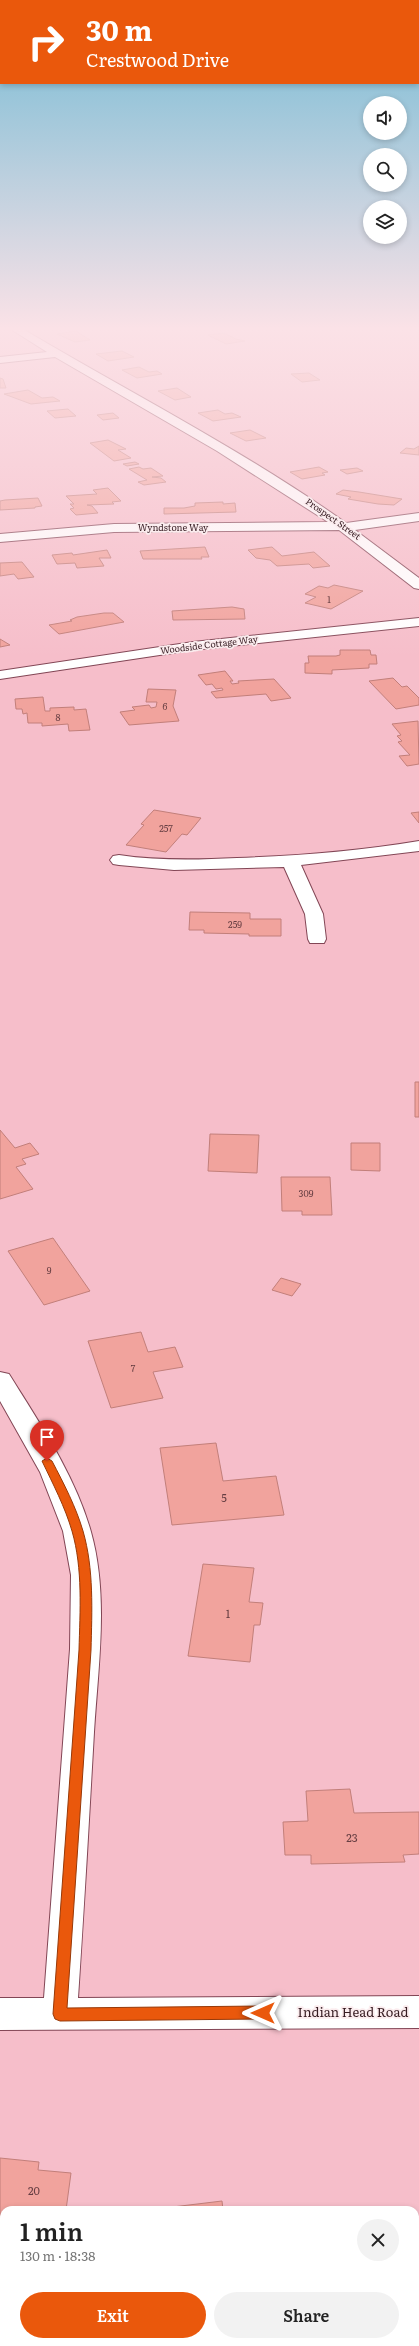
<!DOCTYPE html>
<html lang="en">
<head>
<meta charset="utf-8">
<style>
	:root { --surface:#fff; --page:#f2f2f2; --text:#222; --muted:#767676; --accent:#ea580c }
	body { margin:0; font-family:Literata,serif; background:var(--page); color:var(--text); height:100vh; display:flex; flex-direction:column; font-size:15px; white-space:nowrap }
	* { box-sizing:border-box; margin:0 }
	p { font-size:13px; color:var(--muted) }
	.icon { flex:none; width:22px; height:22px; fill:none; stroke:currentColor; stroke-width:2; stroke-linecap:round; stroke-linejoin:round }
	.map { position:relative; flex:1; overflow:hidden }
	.drawer { position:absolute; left:0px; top:2206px; width:419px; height:140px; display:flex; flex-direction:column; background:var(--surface); border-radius:12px 12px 0 0; box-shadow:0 2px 6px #0003 }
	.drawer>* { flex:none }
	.top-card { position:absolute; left:0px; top:0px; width:419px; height:84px; box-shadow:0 2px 6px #0003; background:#ea580c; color:#fff; overflow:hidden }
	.fabs { position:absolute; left:363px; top:96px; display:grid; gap:8px }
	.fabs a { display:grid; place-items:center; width:44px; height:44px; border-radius:50%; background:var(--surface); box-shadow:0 2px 6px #0003; font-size:20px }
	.pin { position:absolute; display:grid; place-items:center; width:34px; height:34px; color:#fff; margin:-41px -17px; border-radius:50% 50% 50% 0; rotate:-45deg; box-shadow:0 0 4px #0007 }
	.pin .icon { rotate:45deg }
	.me { position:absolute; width:44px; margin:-22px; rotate:270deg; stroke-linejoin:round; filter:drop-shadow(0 0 3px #0008) }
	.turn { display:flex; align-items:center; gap:14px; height:84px; padding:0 20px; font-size:18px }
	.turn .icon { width:52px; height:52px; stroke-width:2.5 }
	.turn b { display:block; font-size:28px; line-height:34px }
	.round { display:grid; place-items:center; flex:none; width:42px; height:42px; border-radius:21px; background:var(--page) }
	.head { display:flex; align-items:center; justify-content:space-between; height:68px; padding:0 20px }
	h1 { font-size:24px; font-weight:600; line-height:30px }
	.primary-button { display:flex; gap:8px; margin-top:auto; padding:8px 20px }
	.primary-button a { flex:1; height:46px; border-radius:24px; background:var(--accent); color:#fff; font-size:16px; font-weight:600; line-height:46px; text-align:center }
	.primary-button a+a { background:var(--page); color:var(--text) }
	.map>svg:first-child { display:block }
	.building { fill:#f1a39d; stroke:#c27f7a }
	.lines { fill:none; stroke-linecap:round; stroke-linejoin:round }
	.minor-casing { stroke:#824655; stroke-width:2 }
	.minor { fill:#fff; fill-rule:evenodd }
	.route { fill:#ea580c; stroke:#983908 }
	.labels { text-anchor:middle; stroke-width:3.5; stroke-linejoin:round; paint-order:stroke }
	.far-street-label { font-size:9px; fill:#371d23; stroke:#fbecee }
	.number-label { font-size:9px; fill:#663e42 }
	.near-number-label { font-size:11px; fill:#663e42 }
	.near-street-label { font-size:13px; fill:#371d23; stroke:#fbecee }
</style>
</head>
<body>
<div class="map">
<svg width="419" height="2346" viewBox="0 0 419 2346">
	<rect width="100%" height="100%" fill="#f6beca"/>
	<path class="building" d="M 76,331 L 90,340 L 75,342 L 57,334 Z
		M 224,333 L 236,339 L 245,341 L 226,344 L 208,335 Z
		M 122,351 L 134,357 L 108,361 L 96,354 Z
		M 139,367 L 149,372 L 157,371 L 162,374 L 137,378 L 122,370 Z
		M 309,373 L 320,380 L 302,382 L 291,374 Z
		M 0,378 L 3,379 L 6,388 L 0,388 Z
		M 177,388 L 191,397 L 175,400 L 158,391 Z
		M 28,390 L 42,398 L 53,397 L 60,401 L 31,404 L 4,394 Z
		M 68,409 L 76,416 L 55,418 L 47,411 Z
		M 218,410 L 225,414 L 232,413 L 241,417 L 213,421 L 198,413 Z
		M 113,413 L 119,418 L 103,420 L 97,415 Z
		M 250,430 L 266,438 L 246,441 L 230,433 Z
		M 108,440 L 126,449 L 118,450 L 131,458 L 114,461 L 90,443 Z
		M 419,446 L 419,455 L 400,453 L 406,448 L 414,449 Z
		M 135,462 L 139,464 L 127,466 L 123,464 Z
		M 139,467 L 143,469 L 151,468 L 163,476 L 152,477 L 161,478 L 166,482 L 144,485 L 138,482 L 147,480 L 129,469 Z
		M 319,467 L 328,472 L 322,473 L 325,475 L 302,479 L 290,472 Z
		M 357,468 L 363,471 L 347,474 L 340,470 Z
		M 108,488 L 121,501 L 112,502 L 114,504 L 87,505 L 92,506 L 98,513 L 76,515 L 70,509 L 74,508 L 70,504 L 74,504 L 66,496 L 97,494 L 93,490 Z
		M 343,490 L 359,492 L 402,499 L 394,505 L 378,504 L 348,499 L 351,497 L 336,494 Z
		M 38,498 L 42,506 L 35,507 L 35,508 L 0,510 L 0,501 L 5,500 Z
		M 223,502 L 223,504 L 235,503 L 236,512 L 164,514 L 164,508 L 184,508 L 195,506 L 195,503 Z
		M 205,547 L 209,557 L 201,557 L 202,559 L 143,559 L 140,551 Z
		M 272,547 L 282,556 L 314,552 L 330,566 L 313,568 L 309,564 L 277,566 L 270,560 L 256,558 L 248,550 Z
		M 107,550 L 111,558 L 99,558 L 104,566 L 77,568 L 75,563 L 57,564 L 52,555 L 72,553 L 73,555 Z
		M 22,562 L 34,577 L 18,579 L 14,574 L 0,576 L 0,563 Z
		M 334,585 L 363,591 L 331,609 L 305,603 L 316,597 L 305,594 L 319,586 L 328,588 Z
		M 232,607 L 244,609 L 245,619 L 173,620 L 172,611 Z
		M 104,613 L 113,613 L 124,622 L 59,634 L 49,625 L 72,621 L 70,620 L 77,617 Z
		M 0,639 L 10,645 L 0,647 Z
		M 340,650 L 370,650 L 371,655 L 376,655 L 377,664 L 369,664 L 369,668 L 332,670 L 332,674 L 305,673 L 305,663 L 309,663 L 308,656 L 336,656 L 340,655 Z
		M 225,671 L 233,681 L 230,681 L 232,684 L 239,683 L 238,681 L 274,679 L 291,698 L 271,701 L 266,694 L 216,698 L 211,692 L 223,690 L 222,688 L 216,689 L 212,684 L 206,685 L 198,675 Z
		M 393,678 L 402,687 L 407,686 L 419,698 L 419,705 L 396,709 L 369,681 Z
		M 148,689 L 176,690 L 173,706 L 179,721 L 129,725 L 120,712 L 135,710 L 132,707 L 149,705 L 151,708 L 156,707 L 157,702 L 146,702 Z
		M 43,697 L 45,711 L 50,711 L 50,708 L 74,707 L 74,710 L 86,709 L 90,730 L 69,731 L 68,724 L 42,726 L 42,723 L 28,723 L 27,713 L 23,714 L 22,709 L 16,709 L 15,699 Z
		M 418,721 L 419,764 L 407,766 L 399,756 L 410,755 L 398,742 L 402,741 L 397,736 L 401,735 L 392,724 Z
		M 154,810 L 201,818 L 187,835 L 182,834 L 166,852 L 126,845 L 144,825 L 141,824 Z
		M 419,812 L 419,823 L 411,813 Z
		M 190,912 L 250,913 L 250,919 L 281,919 L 281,936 L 249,936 L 249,934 L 204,933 L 204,930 L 189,930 Z
		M 415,1082 L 419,1082 L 419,1117 L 415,1117 Z
		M 0,1130 L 15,1148 L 30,1143 L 39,1154 L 22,1159 L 26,1164 L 16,1167 L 33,1189 L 0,1199 Z
		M 210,1134 L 259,1135 L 257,1173 L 208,1171 Z
		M 351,1143 L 380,1143 L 380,1171 L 351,1170 Z
		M 281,1177 L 330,1177 L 332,1215 L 302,1215 L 302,1211 L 282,1211 Z
		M 53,1238 L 90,1291 L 44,1305 L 8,1251 Z
		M 281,1278 L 301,1284 L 292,1296 L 272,1290 Z
		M 141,1332 L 148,1352 L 175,1347 L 183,1367 L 153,1372 L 163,1398 L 111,1408 L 88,1341 Z
		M 216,1443 L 223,1481 L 276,1476 L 284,1515 L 172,1525 L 160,1448 Z
		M 203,1564 L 254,1568 L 249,1602 L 263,1603 L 260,1625 L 254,1625 L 250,1662 L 188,1656 Z
		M 350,1789 L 354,1813 L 419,1812 L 419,1854 L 403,1855 L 405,1862 L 311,1864 L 311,1855 L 285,1855 L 283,1822 L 308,1821 L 306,1791 Z
		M 0,2158 L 39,2162 L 38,2170 L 71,2173 L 66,2210 L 4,2210 L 4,2258 L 0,2258 Z
		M 222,2201 L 223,2210 L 157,2210 L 156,2209 Z"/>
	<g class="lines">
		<defs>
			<path id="minor" d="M 9,328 L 21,328 C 129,392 243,450 346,523 L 419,513 L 419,521 L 355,530 L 419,578 L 419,589 L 414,588 L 339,530 L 114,532 L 0,542 L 0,534 L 114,524 L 328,522 L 217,451 L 55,357 L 0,363 L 0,357 L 47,352 Z
				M 419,618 L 419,626 L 193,650 L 0,679 L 0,671 L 193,642 Z
				M 419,841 L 419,851 L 301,865 L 323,914 L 326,939 L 324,943 L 310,943 L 308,939 L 305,914 L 284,867 L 174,870 L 119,865 L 113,864 L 110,860 L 113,856 L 119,855 C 158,861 198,860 237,858 C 298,856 359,851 419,841 Z
				M 0,1372 L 9,1374 C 40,1424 75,1475 91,1532 C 109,1596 98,1667 94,1732 C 89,1821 84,1909 78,1998 L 419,1996 L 419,2028 L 0,2030 L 0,1998 L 44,1998 L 70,1649 L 71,1575 L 63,1531 L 40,1472 L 0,1401 Z"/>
		</defs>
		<use href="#minor" class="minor-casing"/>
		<use href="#minor" class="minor"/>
	</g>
	<linearGradient id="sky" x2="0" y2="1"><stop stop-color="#72bad4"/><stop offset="0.5" stop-color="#fbe2e7"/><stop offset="1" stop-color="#fbe2e7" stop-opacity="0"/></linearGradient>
	<rect width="419" height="657" fill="url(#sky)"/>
	<path class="route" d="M 47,1458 L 52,1461 C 64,1484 76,1507 83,1531 C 94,1569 92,1611 91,1650 L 67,2008 L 263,2006 L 268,2008 L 270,2013 L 268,2018 L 263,2019 L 60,2021 L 55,2019 L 53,2014 L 79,1650 C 80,1611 83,1569 72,1531 C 65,1507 53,1484 42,1461 Z"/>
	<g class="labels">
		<g class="far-street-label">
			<text transform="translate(333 519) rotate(35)" y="3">Prospect Street</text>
			<text x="173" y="531">Wyndstone Way</text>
			<text transform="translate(209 645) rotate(-7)" y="3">Woodside Cottage Way</text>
		</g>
		<g class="number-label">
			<text x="329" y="603">1</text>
			<text x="165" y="710">6</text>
			<text x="58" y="721">8</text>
			<text x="166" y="832">257</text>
			<text x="235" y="928">259</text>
			<text x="306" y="1197">309</text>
			<text x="49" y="1274">9</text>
			<text x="133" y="1372">7</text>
		</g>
		<g class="near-number-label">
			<text x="224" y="1502">5</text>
			<text x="228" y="1618">1</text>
			<text x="352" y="1842">23</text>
			<text x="34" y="2195">20</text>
		</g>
		<g class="near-street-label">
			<text x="353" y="2017">Indian Head Road</text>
		</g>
	</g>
</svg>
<div class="fabs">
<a><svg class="icon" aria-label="sound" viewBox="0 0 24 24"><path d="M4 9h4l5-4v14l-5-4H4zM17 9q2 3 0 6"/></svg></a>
<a><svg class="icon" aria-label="search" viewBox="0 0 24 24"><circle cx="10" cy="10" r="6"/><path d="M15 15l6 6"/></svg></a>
<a><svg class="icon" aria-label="layers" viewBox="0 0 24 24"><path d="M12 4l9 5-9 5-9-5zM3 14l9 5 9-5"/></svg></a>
</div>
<div class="pin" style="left:47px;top:1461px;background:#d93025"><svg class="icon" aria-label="arrive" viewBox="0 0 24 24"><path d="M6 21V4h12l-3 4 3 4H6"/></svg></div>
<svg class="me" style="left:263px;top:2013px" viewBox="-20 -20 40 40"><path d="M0-17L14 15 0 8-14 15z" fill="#ea580c" stroke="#fff" stroke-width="4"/></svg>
<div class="top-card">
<div class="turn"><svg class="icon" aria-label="right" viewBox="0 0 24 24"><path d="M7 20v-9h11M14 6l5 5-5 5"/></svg><div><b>30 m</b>Crestwood Drive</div></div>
</div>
<section class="drawer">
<div class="head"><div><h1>1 min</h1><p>130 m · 18:38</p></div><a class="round"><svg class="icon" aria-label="close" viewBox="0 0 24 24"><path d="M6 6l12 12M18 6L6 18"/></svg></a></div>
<div class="primary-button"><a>Exit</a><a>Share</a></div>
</section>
</div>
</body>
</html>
